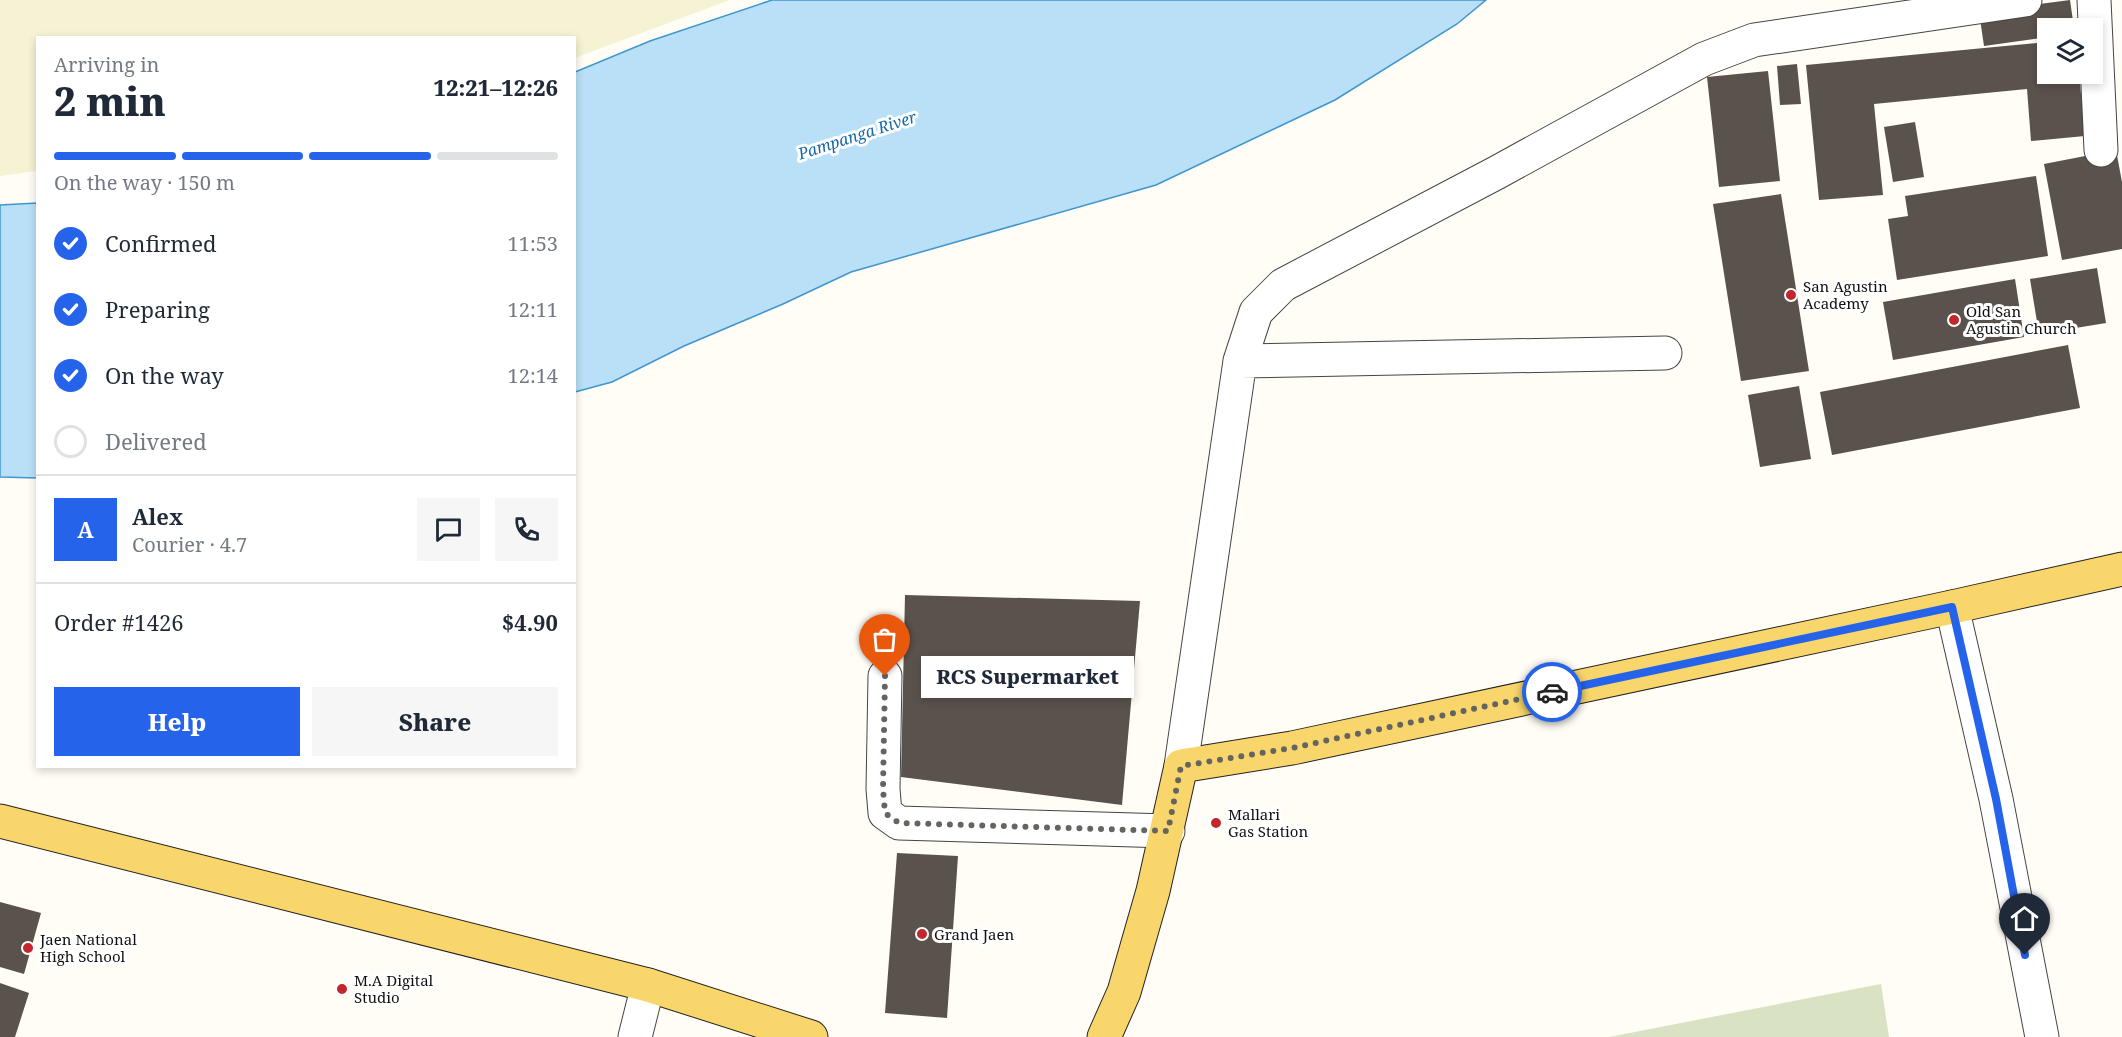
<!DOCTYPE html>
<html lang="en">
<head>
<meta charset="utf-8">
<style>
  body { margin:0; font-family:"Noto Serif",serif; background:#f6f6f7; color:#1f2937; height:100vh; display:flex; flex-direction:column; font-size:22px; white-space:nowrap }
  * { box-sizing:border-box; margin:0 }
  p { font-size:20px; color:#747a83 }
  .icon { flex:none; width:33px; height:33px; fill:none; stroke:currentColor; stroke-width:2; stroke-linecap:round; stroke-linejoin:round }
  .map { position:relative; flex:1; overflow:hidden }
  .sheet { position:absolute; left:36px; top:36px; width:540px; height:732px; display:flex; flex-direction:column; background:#fff; border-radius:0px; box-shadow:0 3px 9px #0003 }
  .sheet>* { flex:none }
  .fabs { position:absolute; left:2037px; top:18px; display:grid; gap:12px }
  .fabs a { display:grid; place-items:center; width:66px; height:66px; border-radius:0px; background:#fff; box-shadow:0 3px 9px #0003; font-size:30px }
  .pin { position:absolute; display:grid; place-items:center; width:51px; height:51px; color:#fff; margin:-62px -26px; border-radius:50% 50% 50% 0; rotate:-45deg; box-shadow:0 0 6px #0007 }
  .pin .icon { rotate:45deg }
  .courier { position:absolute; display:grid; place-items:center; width:60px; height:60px; margin:-30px; border:4px solid #2563eb; border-radius:50%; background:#fff; color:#222; box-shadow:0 2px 8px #0007 }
  .bubble { position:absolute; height:42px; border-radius:0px; background:#fff; box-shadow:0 3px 9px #0003; font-size:20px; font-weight:800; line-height:42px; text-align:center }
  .headline em { font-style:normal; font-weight:800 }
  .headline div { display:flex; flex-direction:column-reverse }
  .headline { display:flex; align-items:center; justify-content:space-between; height:102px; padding:0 18px }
  h1 { font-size:39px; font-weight:800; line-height:45px }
  .bar { display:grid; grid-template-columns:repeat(4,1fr); gap:9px 6px; align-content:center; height:72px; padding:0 18px }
  .bar i { height:8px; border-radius:4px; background:#e0e1e3 }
  .bar .current { background:#2563eb }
  .bar p { grid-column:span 4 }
  .line { display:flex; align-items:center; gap:15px; padding:0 18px; border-top:2px solid #e0e1e3 }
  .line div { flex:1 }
  .round { display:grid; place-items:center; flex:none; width:63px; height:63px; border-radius:0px; background:#f6f6f7 }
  ol { padding:0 18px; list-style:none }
  li { display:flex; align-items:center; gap:18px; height:66px }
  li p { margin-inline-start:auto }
  li .icon { padding:6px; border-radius:50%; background:#2563eb; color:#fff; stroke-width:4 }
  li:last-child { color:#747a83 }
  li i { width:33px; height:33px; border:3px solid #e0e1e3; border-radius:50% }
  .action { display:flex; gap:12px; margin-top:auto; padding:12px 18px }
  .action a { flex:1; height:69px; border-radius:0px; background:#2563eb; color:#fff; font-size:24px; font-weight:800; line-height:69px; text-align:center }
  .action a+a { background:#f6f6f7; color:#1f2937 }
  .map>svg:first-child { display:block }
  .farmland { fill:#f6f3d4 }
  .cemetery { fill:#d9e3c4 }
  .water { fill:#b9e0f7; stroke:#3f96cf; stroke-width:1.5 }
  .building { fill:#5a524d }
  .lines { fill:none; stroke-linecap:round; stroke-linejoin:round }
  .minor-casing { stroke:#444; stroke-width:35 }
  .major-casing { stroke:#222; stroke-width:35 }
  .minor { stroke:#fff; stroke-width:33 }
  .major { stroke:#f9d66b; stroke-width:33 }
  .done { stroke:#646461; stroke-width:6; stroke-dasharray:0 10.8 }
  .route { stroke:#2563eb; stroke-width:8 }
  .poi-dot { fill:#c4262e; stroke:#fff; stroke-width:2 }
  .labels { text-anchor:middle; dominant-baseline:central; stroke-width:6; stroke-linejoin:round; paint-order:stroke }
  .poi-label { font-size:15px; fill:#111; stroke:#fff; text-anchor:start }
  .water-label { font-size:16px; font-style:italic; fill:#1768a6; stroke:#fff }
</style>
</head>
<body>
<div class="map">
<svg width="2122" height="1037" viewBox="0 0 2122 1037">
  <rect width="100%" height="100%" fill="#fffdf5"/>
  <path class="farmland" d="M0 0H730L575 58 574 38H38L37 171 0 176Z"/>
  <path class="cemetery" d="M1881 984 1889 1037H1609Z"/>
  <path class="water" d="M772 0H1486L1457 24 1335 100 1156 185 851 272 783 304 684 346 612 382 575 392V72L650 41Z
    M37 203V478L0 477V205Z"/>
  <path class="building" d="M2070 0 2074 28H2048V37L1984 46 1979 12Z
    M2048 42V74H2079L2085 136 2031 141 2027 89 1874 104 1883 195 1819 200 1806 65Z
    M1797 64 1801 104 1780 105 1777 66Z
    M1768 71 1780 181 1719 187 1707 77Z
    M1915 122 1924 177 1893 182 1884 127Z
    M2116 150 2122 182V249L2062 260 2044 164Z
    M2036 176 2048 256 1897 280 1888 219 1908 216 1905 196Z
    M1781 194 1809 371 1741 381 1713 204Z
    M2097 268 2106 323 2039 334 2030 279Z
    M2015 279 2024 337 1893 360 1883 302Z
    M2068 345 2080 408 1832 455 1820 392Z
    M1799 386 1811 459 1760 467 1748 395Z
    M905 595 1140 601 1122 805 901 777Z
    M897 853 958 856 947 1018 885 1013Z
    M0 902 41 913 24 974 0 967Z
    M0 983 29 993 15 1037H0Z"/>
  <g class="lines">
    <g class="minor-casing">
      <path id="minor" d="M2094 0 2101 150
        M1240 361 1665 353
        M1952 607 1996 799 2042 1037
        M885 676 883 789 885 813 899 823 1168 831
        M1181 766 1240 361 1256 312 1283 285 1496 173 1704 59 1754 40 2025 0
        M635 1037 648 985"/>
    </g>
    <g class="major-casing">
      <path id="major" d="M0 821 648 985 811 1037
        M1104 1037 1124 992 1153 891 1181 766 1292 748 1952 607 2122 569"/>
    </g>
    <use href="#minor" class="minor"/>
    <use href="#major" class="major"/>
  </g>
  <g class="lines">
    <path class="done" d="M885 676 883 789 885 813 899 823 1168 831 1181 766 1292 748 1552 692"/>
    <path class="route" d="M1552 692 1952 607 1996 799 2025 955"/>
  </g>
  <g class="poi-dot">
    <circle cx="1791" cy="295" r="6"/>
    <circle cx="1954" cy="320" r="6"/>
    <circle cx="1216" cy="823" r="6"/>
    <circle cx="922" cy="934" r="6"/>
    <circle cx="28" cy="948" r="6"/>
    <circle cx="342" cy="989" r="6"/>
  </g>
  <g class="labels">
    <g class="poi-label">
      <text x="1803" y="286">San Agustin<tspan x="1803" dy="17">Academy</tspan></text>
      <text x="1966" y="311">Old San<tspan x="1966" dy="17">Agustin Church</tspan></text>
      <text x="1228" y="814">Mallari<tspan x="1228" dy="17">Gas Station</tspan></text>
      <text x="934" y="934">Grand Jaen</text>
      <text x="40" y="939">Jaen National<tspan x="40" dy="17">High School</tspan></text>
      <text x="354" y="980">M.A Digital<tspan x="354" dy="17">Studio</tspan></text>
    </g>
    <g class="water-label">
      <text transform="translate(857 135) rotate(-18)">Pampanga River</text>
    </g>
  </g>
</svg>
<div class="fabs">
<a><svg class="icon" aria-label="layers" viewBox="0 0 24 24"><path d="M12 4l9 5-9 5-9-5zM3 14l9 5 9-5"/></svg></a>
</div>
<div class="pin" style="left:885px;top:676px;background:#ea580c"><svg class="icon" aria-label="bag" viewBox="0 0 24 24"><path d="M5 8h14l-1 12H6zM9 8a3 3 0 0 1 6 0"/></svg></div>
<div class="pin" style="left:2025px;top:955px;background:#1f2937"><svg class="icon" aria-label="home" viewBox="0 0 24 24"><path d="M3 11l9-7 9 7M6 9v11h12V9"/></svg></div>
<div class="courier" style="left:1552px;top:692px"><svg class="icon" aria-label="car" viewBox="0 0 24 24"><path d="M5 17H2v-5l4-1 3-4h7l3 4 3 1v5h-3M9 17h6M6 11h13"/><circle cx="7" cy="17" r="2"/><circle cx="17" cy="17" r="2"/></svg></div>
<div class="bubble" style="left:921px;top:656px;width:213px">RCS Supermarket</div>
<section class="sheet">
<div class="headline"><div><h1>2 min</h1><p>Arriving in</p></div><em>12:21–12:26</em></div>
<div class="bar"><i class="current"></i><i class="current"></i><i class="current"></i><i></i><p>On the way · 150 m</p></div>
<ol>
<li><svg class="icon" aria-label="check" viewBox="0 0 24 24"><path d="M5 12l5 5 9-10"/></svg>Confirmed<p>11:53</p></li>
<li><svg class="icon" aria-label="check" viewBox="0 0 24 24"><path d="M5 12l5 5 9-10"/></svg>Preparing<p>12:11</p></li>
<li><svg class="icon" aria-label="check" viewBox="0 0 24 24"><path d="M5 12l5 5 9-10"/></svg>On the way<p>12:14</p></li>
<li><i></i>Delivered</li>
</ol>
<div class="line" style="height:108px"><b class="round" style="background:#2563eb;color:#fff">A</b><div><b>Alex</b><p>Courier · 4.7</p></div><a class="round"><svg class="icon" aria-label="chat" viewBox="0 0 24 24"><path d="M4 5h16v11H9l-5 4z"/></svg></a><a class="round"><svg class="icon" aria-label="phone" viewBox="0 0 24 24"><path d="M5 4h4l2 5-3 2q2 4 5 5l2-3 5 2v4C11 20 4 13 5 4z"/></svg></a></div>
<div class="line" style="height:78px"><div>Order #1426</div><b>$4.90</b></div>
<div class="action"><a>Help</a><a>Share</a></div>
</section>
</div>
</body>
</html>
